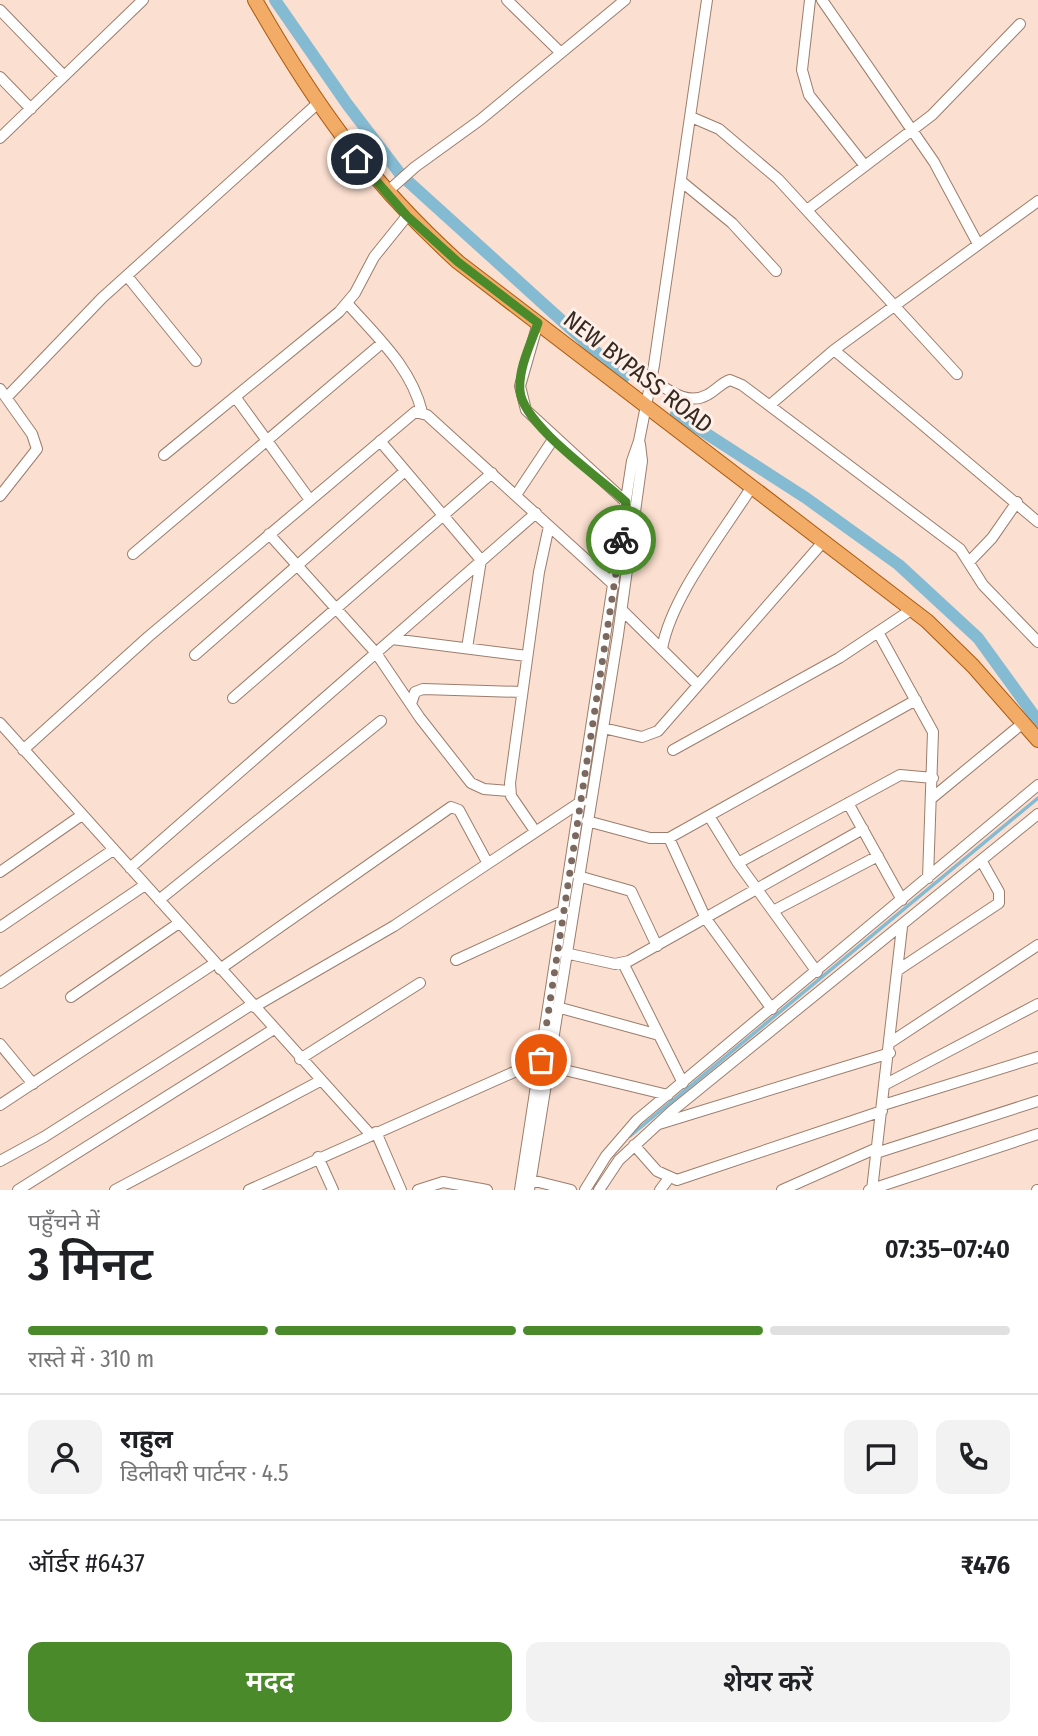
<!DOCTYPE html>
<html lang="hi">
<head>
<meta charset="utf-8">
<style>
  body { margin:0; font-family:"Fira Sans Condensed","Noto Sans Devanagari",sans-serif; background:#f2f2f2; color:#202124; height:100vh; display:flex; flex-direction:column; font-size:26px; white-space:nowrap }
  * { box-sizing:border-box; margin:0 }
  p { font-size:23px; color:#757577 }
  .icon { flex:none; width:38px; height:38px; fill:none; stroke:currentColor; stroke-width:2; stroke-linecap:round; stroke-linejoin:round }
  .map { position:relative; height:1190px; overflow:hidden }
  .details { display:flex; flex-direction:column; background:#fff; flex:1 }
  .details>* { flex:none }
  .pin { position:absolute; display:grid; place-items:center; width:60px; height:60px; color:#fff; margin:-30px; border:4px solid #fff; border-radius:50%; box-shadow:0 2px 7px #0007 }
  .courier { position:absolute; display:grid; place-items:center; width:70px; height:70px; margin:-35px; border:5px solid #4a8a2a; border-radius:50%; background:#fff; color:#222; box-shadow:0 2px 9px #0007 }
  .overview em { font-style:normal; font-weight:600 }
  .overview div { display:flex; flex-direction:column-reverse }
  .overview { display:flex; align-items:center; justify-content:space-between; height:119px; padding:0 28px }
  h1 { font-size:46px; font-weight:600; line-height:52px }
  .bar { display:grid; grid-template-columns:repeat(4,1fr); gap:10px 7px; align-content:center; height:84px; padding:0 28px }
  .bar i { height:9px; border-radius:5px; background:#e0e0e0 }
  .bar .active { background:#4a8a2a }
  .bar p { grid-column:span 4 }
  .line { display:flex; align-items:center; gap:18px; padding:0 28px; border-top:2px solid #e0e0e0 }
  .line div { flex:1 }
  .round { display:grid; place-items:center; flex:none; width:74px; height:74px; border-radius:14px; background:#f2f2f2 }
  .cta { display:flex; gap:14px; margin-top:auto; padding:14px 28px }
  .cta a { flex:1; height:80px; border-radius:14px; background:#4a8a2a; color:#fff; font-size:28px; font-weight:600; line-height:80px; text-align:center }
  .cta a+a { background:#f2f2f2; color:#202124 }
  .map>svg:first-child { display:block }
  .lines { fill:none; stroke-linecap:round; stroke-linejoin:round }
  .stream { stroke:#85bbd2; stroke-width:3.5 }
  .canal { stroke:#85bbd2; stroke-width:12 }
  .minor-casing { stroke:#9c7d6c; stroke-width:12 }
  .major-casing { stroke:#ab5a0d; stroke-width:16 }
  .minor { stroke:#fff; stroke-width:10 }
  .major { stroke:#f2ac67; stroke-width:14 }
  .done { stroke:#7b695f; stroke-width:7; stroke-dasharray:0 12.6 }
  .route { stroke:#4a8a2a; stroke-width:9 }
  .labels { text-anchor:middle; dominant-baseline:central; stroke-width:6; stroke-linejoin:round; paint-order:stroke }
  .street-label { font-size:24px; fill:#362922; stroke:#feefe8 }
</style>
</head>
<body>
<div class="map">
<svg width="1038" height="1190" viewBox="0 0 1038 1190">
  <rect width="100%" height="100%" fill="#fbdfd0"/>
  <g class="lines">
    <path class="stream" d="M630 1136 1038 798"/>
    <path class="canal" d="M275 0 347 104 401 175 624 377
      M676 414 806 498 899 565 978 638 1038 721"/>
    <g class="minor-casing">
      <path id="minor" d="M507 0 560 52
        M810 0 802 70 809 95 865 166
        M822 0 934 162 978 244
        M0 10 64 76
        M0 77 31 109
        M691 117 719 129 778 179 957 374
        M0 138 143 0
        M682 182 732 223 776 271
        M387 192 415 167 480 120 625 0
        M807 210 932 115 1020 24
        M127 276 196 361
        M347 303C377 337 411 367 422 412
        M538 323 520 386 526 410 626 502
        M834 350 1038 522
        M651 379C667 389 687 406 707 395 715 391 721 383 730 380L742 385 960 549 983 585 1038 642
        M0 389 32 434 37 449 0 496
        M7 397 102 298 317 104
        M236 398 310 500
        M770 405 834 350 1038 201
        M380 441 481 560 467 648
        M164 455 339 312 355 293 374 257 407 216
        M516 495 554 438
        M269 534 376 653 420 718 471 783 484 789 509 791
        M133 554 382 343
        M970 561 992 538 1017 502
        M622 610 698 685
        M879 634 933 732 928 878
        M392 639 527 656
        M662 649C671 597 722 534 751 488
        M195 655 405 471
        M233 698 492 473
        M411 704 415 692 423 689 522 692
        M0 723 370 1134
        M603 728 642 737 658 731 823 542
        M23 750 148 637 415 412 427 415 614 585
        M673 750 839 658 911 610
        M932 798 1023 723
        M848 803 902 900
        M709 816 738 863 817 972
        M587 821 650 838H669L916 700
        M535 831 511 796 510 783 539 572 549 526
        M669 838 706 919 772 1009
        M738 863 900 775 933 778
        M130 868 536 513
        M0 872 82 815
        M578 876 631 891 657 946
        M159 900 381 721
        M773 911 878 856
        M0 927 113 850
        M565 953 615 964 629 961 863 829
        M456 960 565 910
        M623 963 683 1083
        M220 969 451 807 459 810 487 862
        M898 970 999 903V892L981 860
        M0 983 145 885
        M71 997 179 923
        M254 1007 394 926 582 801
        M557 1007 659 1035
        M891 1042 1038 945
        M0 1044 33 1084
        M300 1059 420 983
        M548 1066 668 1095
        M886 1084 1038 1004
        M0 1105 215 963
        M883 1105 1038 1057
        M659 1124 890 1053
        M376 1132 401 1190
        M634 1145 657 1171 677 1180 882 1111
        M876 1153 1038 1101
        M318 1157 333 1190
        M0 1161 44 1137 251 1005
        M531 1180 571 1190
        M18 1190 274 1029
        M115 1190 320 1081
        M249 1190 541 1060
        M418 1190 443 1182 487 1190
        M520 1190 632 461 639 441 654 365 707 0
        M529 1190 618 635 642 461 640 444
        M585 1190 606 1156 637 1120 1038 785
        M599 1190 619 1160 672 1111 1038 814
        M660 1190 669 1178
        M782 1190 877 1148
        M869 1190 1038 1134
        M872 1190 902 927
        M1037 1190H1038"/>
    </g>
    <g class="major-casing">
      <path id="major" d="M255 0C315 105 368 180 458 262L927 621 973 666 1038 740"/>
    </g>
    <use href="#minor" class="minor"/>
    <use href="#major" class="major"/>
  </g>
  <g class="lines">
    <path class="done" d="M541 1060 621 540"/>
    <path class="route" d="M357 159 407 216 458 262 538 323C531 343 518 369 520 391 523 425 600 478 626 502L621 540"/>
  </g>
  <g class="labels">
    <g class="street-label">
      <text transform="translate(638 372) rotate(38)">NEW BYPASS ROAD</text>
    </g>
  </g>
</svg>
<div class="pin" style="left:541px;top:1060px;background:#ea580c"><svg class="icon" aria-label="bag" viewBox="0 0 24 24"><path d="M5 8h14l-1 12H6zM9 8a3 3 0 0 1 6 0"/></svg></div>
<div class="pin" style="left:357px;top:159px;background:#1f2937"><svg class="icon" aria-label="home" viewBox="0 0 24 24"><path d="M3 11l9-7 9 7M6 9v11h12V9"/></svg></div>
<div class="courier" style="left:621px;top:540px"><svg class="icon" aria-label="bike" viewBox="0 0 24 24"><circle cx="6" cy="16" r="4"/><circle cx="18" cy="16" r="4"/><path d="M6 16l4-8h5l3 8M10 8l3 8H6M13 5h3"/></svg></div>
</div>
<section class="details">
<div class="overview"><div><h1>3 मिनट</h1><p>पहुँचने में</p></div><em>07:35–07:40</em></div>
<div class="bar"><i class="active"></i><i class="active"></i><i class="active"></i><i></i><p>रास्ते में · 310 m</p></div>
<div class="line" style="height:126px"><a class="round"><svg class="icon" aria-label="person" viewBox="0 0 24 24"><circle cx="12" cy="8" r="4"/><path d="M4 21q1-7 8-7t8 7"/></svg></a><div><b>राहुल</b><p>डिलीवरी पार्टनर · 4.5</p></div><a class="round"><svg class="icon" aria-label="chat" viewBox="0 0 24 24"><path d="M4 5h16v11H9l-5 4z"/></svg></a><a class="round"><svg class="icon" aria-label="phone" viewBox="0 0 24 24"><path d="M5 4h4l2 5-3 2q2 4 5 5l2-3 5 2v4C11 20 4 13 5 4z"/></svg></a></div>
<div class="line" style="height:91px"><div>ऑर्डर #6437</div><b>₹476</b></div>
<div class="cta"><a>मदद</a><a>शेयर करें</a></div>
</section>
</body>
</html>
